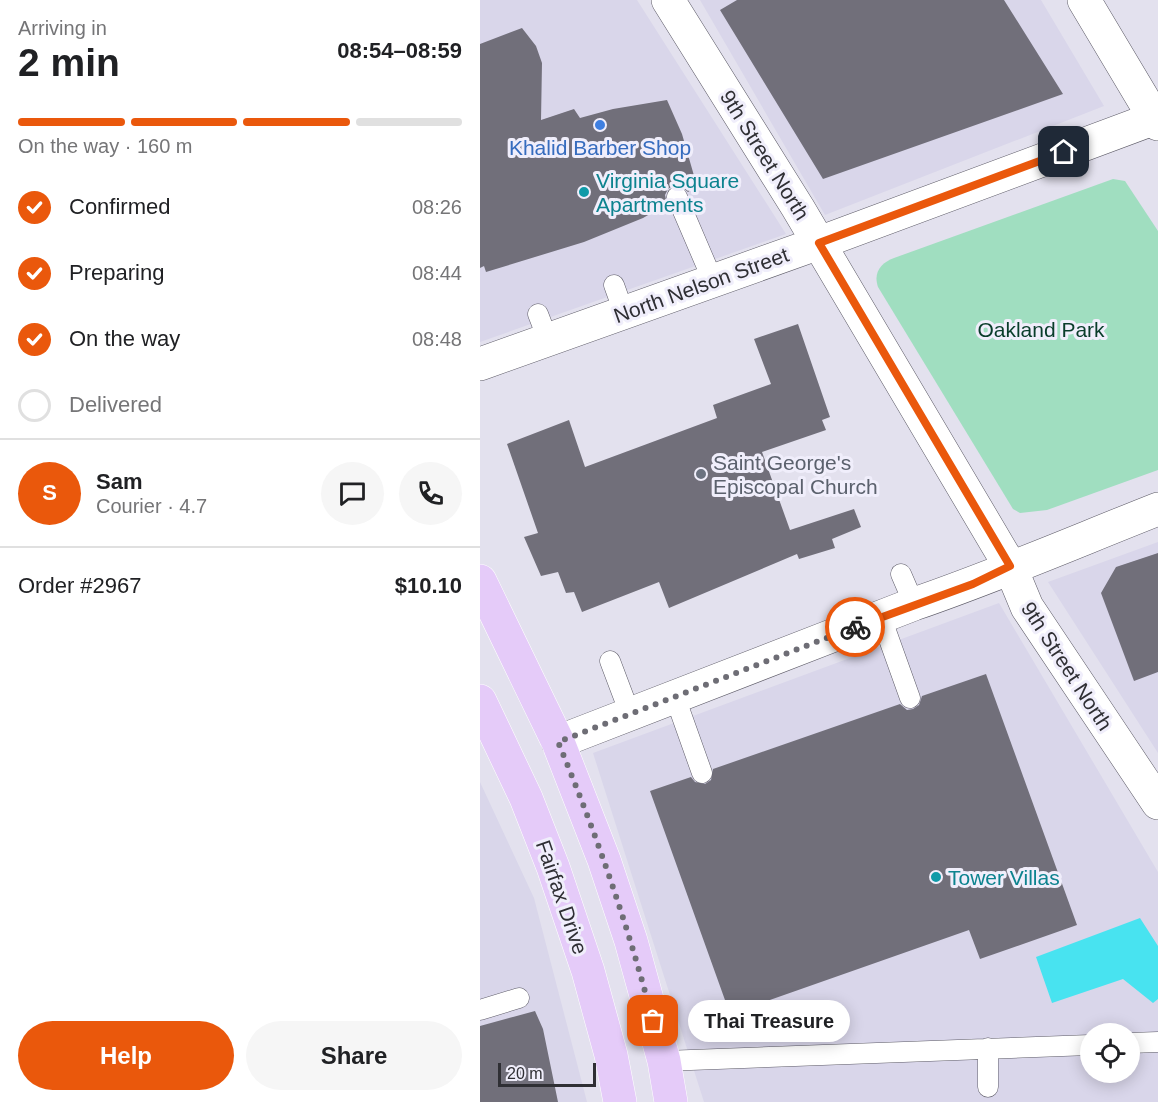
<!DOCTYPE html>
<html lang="en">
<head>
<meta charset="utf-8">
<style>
  body { margin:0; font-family:Helvetica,sans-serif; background:#f6f6f6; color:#202124; height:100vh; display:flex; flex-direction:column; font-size:22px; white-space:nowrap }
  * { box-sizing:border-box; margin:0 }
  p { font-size:20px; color:#757577 }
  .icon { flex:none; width:33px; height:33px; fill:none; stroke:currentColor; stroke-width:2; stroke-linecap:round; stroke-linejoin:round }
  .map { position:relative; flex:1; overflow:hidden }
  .drawer { display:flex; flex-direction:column; background:#fff; width:480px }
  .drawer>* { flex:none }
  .fabs { position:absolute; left:600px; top:1023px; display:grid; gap:12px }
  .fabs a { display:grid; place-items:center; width:60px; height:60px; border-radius:50%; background:#fff; box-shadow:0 3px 15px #0003; font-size:30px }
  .scale { position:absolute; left:18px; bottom:15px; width:98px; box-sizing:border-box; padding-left:6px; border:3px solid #2f2f34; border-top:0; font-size:16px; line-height:21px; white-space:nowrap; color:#2f2f34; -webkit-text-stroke:4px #f0eefb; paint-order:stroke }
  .pin { position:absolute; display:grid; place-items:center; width:51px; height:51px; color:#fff; margin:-26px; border-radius:12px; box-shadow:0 3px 9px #0006 }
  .courier { position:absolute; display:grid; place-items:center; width:60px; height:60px; margin:-30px; border:4px solid #ea580c; border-radius:50%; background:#fff; color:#222; box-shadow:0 2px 8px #0007 }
  .bubble { position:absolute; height:42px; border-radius:21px; background:#fff; box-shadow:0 3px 15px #0003; font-size:20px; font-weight:700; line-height:42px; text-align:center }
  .overview em { font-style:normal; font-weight:700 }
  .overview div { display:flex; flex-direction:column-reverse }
  .overview { display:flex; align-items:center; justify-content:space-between; height:102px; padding:0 18px }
  h1 { font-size:39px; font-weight:700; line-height:45px }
  .bar { display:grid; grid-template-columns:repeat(4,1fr); gap:9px 6px; align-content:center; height:72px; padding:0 18px }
  .bar i { height:8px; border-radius:4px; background:#e0e0e0 }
  .bar .active { background:#ea580c }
  .bar p { grid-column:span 4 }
  .line { display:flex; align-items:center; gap:15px; padding:0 18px; border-top:2px solid #e0e0e0 }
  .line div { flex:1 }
  .round { display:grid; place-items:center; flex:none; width:63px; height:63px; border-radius:32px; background:#f6f6f6 }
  ol { padding:0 18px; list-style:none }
  li { display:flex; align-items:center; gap:18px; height:66px }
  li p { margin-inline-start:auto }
  li .icon { padding:6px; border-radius:50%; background:#ea580c; color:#fff; stroke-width:4 }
  li:last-child { color:#757577 }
  li i { width:33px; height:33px; border:3px solid #e0e0e0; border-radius:50% }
  .primary-button { display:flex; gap:12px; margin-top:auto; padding:12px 18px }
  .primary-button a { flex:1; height:69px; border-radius:36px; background:#ea580c; color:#fff; font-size:24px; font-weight:700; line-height:69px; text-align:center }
  .primary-button a+a { background:#f6f6f6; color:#202124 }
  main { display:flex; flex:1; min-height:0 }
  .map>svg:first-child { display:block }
  .built { fill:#d9d6ea; fill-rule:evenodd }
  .green { fill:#a0dec0 }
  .water { fill:#48e3f0 }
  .building { fill:#716f7a }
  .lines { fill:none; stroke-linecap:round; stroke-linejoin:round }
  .service-casing { stroke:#5d5b67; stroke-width:21 }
  .minor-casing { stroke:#5d5b67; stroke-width:34 }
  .secondary-casing { stroke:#5d5b67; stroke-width:34 }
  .primary-casing { stroke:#fff; stroke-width:34 }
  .service { stroke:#fff; stroke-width:20 }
  .minor { stroke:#fff; stroke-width:33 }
  .secondary { stroke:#fff; stroke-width:33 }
  .primary { stroke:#e5cbf9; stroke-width:33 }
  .done { stroke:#6e6d75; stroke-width:6; stroke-dasharray:0 10.8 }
  .route { stroke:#ea580c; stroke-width:8 }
  .shop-dot { fill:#3f7fe0; stroke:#f0eefb; stroke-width:2 }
  .culture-dot { fill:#0f9aa8; stroke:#f0eefb; stroke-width:2 }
  .worship-dot { fill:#6b7280; stroke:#f0eefb; stroke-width:2 }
  .labels { text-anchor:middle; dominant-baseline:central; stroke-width:6; stroke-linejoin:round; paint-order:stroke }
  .shop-label { font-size:21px; fill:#366cbe; stroke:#f0eefb }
  .street-label { font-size:21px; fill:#2f2f34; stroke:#f0eefb }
  .culture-label { font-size:21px; fill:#0d838f; stroke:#f0eefb; text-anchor:start }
  .park-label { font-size:21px; fill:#093d2a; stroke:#f0eefb }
  .worship-label { font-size:21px; fill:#5b616d; stroke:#f0eefb; text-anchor:start }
</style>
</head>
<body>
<main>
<section class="drawer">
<div class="overview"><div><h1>2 min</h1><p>Arriving in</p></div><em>08:54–08:59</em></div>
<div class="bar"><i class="active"></i><i class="active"></i><i class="active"></i><i></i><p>On the way · 160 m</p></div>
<ol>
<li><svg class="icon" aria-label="check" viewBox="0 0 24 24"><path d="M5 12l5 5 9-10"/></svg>Confirmed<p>08:26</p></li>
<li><svg class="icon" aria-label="check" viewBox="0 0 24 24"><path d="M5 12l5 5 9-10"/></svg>Preparing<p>08:44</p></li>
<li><svg class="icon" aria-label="check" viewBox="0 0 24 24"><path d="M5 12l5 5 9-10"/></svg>On the way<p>08:48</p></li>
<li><i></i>Delivered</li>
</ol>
<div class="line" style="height:108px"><b class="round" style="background:#ea580c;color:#fff">S</b><div><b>Sam</b><p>Courier · 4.7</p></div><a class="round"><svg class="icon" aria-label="chat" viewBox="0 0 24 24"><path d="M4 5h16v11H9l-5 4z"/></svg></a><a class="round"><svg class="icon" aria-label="phone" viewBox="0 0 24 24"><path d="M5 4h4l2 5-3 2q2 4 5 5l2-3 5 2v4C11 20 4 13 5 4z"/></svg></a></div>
<div class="line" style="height:78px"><div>Order #2967</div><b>$10.10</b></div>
<div class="primary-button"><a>Help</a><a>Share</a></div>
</section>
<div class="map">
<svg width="678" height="1102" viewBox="0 0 678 1102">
  <rect width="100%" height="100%" fill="#e3e1ee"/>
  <path class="built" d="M0 0H157L306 234 0 342Z
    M220 0H561L624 106 345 215Z
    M678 542V753L568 582Z
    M519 603 678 872V1102H224L113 753ZM610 1034H650V1072H610Z
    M0 782 54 898 107 1102H0Z"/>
  <path class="green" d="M633 179 645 181 678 231V470L567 510 540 513 533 509 398 287C393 272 401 263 414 258Z"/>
  <path class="water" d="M660 918 678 946V999L673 1003 643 979 572 1003 556 957Z"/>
  <path class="building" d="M257 0H524L583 94 343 179 240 10Z
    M42 28 56 46 62 63 61 120 94 109 100 118 133 109 187 100 202 134 217 186 208 192 199 185 193 186 188 189 185 195 187 204 163 218 104 242 6 272 4 266 0 268V44Z
    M318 324 350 417 342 420 346 430 282 452 310 530 374 509 381 527 352 539 355 548 319 559 317 554 189 608 179 582 102 612 94 592 86 593 78 572 61 576 44 537 58 533 27 444 89 420 105 467 237 418 233 405 291 384 274 339Z
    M678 553V672L654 681 621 593 636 567Z
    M506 674 597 925 500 959 489 930 250 1014 170 791 211 777 215 782 225 784 231 780 233 769 420 704 427 710 433 709 439 705 442 696Z
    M55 1011 63 1029 78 1102H0V1026Z"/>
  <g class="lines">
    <g class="service-casing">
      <path id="service" d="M197 197 233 281
        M134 285 144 313
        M58 314 68 340
        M421 574 434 604
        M401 617 430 698
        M130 661 150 714
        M195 697 222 773
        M0 1010 39 998
        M650 1043 678 1042
        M184 1061 610 1045
        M508 1087V1048"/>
    </g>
    <g class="minor-casing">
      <path id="minor" d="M188 0 318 208 530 566 547 607 678 803
        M0 364 339 243 678 117
        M78 742 434 604C516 576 597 541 678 509"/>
    </g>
    <g class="secondary-casing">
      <path id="secondary" d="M604 0 678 124"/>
    </g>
    <g class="primary-casing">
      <path id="primary" d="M0 581 78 742 124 860 151 941 184 1061 191 1102
        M0 701 46 798 73 867 108 971 131 1055 140 1102"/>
    </g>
    <use href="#service" class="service"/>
    <use href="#minor" class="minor"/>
    <use href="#secondary" class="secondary"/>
    <use href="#primary" class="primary"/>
  </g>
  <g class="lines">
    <path class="done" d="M173 1021C148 925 116 833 78 742L375 627"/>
    <path class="route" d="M375 627 493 584 530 566 339 243 584 152"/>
  </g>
  <circle class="shop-dot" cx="120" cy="125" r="6"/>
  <g class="culture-dot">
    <circle cx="104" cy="192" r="6"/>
    <circle cx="456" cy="877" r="6"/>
  </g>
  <circle class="worship-dot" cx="221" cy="474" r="6"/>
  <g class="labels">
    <g class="shop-label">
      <text x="120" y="147">Khalid Barber Shop</text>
    </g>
    <g class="street-label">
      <text transform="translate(285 155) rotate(58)">9th Street North</text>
      <text transform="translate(221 285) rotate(-20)">North Nelson Street</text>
      <text transform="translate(587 666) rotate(57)">9th Street North</text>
      <text transform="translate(82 897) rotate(71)">Fairfax Drive</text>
    </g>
    <g class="culture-label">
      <text x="116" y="180">Virginia Square<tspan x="116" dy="24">Apartments</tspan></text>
      <text x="468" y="877">Tower Villas</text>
    </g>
    <g class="park-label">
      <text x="561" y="329">Oakland Park</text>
    </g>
    <g class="worship-label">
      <text x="233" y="462">Saint George's<tspan x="233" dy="24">Episcopal Church</tspan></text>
    </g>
  </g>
</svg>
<div class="fabs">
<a><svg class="icon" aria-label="locate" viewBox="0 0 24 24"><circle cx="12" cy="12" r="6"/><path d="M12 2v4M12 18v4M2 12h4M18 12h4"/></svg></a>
</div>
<div class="scale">20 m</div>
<div class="pin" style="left:173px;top:1021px;background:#ea580c"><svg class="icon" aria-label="bag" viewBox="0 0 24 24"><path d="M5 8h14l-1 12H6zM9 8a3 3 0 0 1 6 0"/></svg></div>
<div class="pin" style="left:584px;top:152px;background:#1f2937"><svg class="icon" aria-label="home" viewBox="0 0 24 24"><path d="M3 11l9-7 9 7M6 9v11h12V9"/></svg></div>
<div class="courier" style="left:375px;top:627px"><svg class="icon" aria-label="bike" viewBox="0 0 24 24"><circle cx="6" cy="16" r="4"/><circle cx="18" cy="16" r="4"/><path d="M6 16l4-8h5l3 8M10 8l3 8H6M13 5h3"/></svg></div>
<div class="bubble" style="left:208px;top:1000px;width:162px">Thai Treasure</div>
</div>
</main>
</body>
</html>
